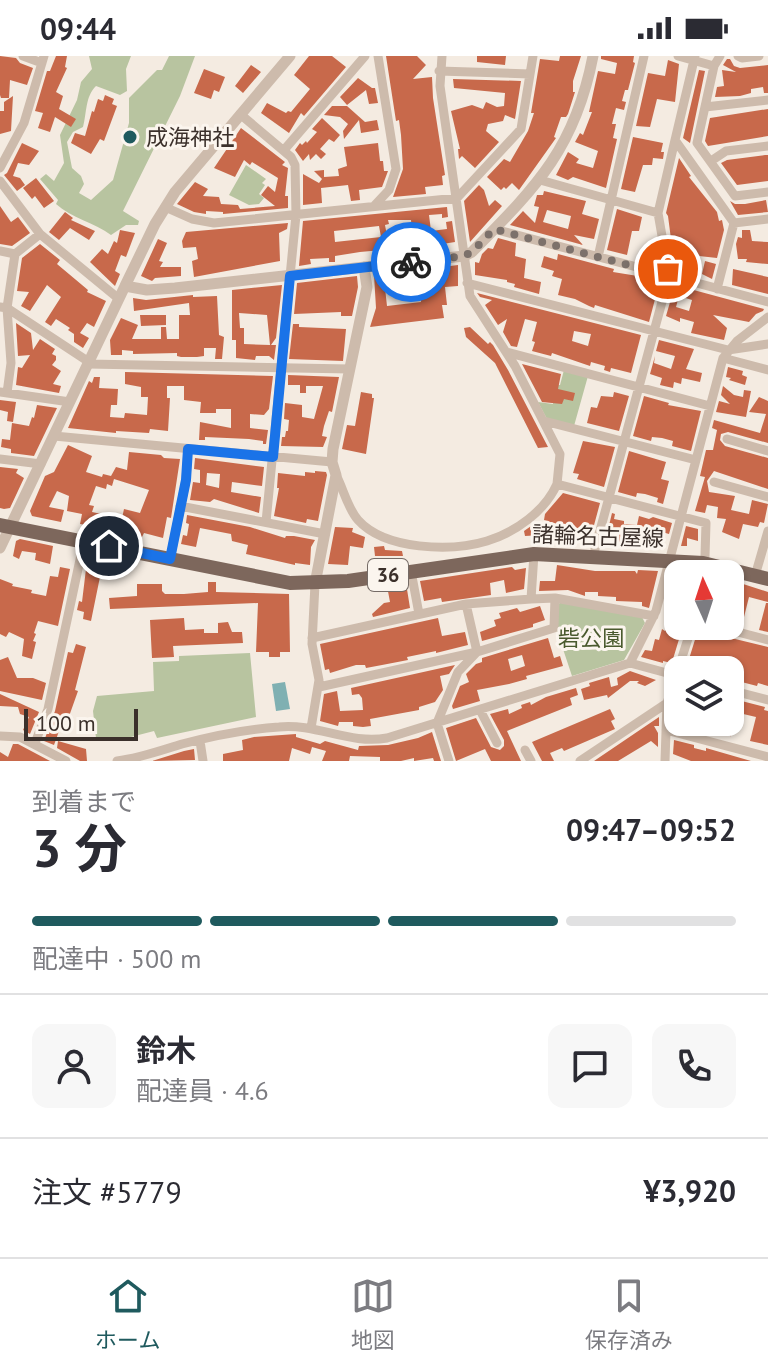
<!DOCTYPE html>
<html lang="ja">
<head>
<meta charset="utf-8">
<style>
  body { margin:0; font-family:"PT Sans","Noto Sans JP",sans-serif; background:#f7f7f7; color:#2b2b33; height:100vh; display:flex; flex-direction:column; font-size:30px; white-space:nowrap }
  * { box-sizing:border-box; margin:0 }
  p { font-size:26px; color:#7c7c81 }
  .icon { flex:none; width:44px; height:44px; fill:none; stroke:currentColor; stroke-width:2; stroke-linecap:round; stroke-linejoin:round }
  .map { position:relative; height:705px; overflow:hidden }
  .side { display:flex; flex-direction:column; background:#fff; flex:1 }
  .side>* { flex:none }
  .needle { width:52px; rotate:357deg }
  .tools { position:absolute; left:664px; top:504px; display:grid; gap:16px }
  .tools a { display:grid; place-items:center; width:80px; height:80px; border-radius:16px; background:#fff; box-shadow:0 2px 6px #0004; font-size:40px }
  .scale { position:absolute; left:24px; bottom:20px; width:114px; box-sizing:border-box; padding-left:8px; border:4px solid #3b302b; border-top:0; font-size:22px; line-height:28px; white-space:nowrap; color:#3b302b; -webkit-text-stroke:6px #fbf5ee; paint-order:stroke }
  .pin { position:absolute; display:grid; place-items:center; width:68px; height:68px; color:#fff; margin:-34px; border:4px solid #fff; border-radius:50%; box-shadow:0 2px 8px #0007 }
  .courier { position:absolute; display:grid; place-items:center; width:80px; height:80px; margin:-40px; border:6px solid #1a73e8; border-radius:50%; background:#fff; color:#222; box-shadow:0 2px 10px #0007 }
  .summary em { font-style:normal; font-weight:700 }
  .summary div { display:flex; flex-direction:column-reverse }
  .summary { display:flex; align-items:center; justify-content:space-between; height:136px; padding:0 32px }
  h1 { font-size:52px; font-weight:700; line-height:60px }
  .bar { display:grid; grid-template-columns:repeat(4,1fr); gap:12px 8px; align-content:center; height:96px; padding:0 32px }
  .bar i { height:10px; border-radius:6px; background:#e1e1e2 }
  .bar .selected { background:#1f5a5e }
  .bar p { grid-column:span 4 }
  .line { display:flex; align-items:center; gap:20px; padding:0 32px; border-top:2px solid #e1e1e2 }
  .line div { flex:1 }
  .round { display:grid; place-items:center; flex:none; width:84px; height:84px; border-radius:16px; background:#f7f7f7 }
  .status { display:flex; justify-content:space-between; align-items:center; height:56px; padding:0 40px; background:#fff; direction:ltr }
  .status svg { height:22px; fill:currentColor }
  .tab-bar { display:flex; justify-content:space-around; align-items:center; height:112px; border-top:2px solid #e1e1e2; background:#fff; font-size:22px; color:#7c7c81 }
  .tab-bar a { display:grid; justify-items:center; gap:4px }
  .tab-bar .selected { color:#1f5a5e }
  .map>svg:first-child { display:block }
  .green { fill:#b8c4a0 }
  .water { fill:#7fb0b2 }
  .building { fill:#c8694b; fill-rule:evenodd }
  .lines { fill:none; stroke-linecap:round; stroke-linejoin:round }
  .minor { stroke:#cdbbac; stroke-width:9 }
  .tertiary { stroke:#cdbbac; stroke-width:11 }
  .primary { stroke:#7d675c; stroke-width:14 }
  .done { stroke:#7c716b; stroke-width:8; stroke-dasharray:0 14.4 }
  .route { stroke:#1a73e8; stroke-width:10 }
  .poi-dot { fill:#1f5a5e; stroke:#fbf5ee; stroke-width:3 }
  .labels { text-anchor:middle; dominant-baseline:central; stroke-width:6; stroke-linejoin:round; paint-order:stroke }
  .shield { fill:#fbf5ee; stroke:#756b66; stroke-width:2 }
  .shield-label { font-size:20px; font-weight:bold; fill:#3b302b }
  .poi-label { font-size:22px; fill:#3b302b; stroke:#fbf5ee; text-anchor:start }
  .street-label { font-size:22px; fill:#3b302b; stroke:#fbf5ee }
  .park-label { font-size:22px; fill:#4a5a2e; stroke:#fbf5ee }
</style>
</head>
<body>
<div class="status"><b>09:44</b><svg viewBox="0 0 49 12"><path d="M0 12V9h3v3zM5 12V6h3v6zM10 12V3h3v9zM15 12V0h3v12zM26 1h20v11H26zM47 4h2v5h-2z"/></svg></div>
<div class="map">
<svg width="768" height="705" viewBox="0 0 768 705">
  <rect width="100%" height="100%" fill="#f4ebe1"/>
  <path class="green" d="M89 0H131L126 13 127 35 120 39 96 30C85 41 87 56 83 71L73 76 67 86 72 112 81 120 84 128 79 137 91 144 113 124 129 67V42L157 14H162L169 0H195L180 40 123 155 139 165 138 169H126L111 179C95 167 71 162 56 148L58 144 40 123 46 118 54 125 64 107 60 79 77 44 81 26 92 13Z
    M246 109 266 123 262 127 265 129 259 138 264 142 259 148 249 149 229 139Z
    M564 314 588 320 574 370 547 363 538 346 553 348 554 329H560Z
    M562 546 642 561 645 567 624 604 572 620 557 575 558 548Z
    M250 597 256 661 157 682 154 675 127 682H96L93 655 97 640 154 635 153 606 179 605V600Z"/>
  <path class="water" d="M285 626 290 653 276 655 272 628Z"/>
  <path class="building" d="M0 0 16 2 20 7 33 12 27 29 10 24 9 42H1L0 39Z
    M56 0H67L65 11 67 12 56 36 63 40 59 53 76 63 71 71 55 61 50 76 38 72 43 57 35 55 47 15H50Z
    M309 0H332L346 11 304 60 301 57 289 77 261 57 267 47 286 57 288 55 291 56 310 33 294 19Z
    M386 0H417L426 9 413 23 432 21 433 42 445 119 442 120 443 129 425 131 426 138 393 141 403 113 401 79 399 64 396 65Z
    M477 0H506L505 9 477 6Z
    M560 0H581L573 25V36H575L568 58 566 61H561L554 81 556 82 519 134 512 127 506 133 504 131 501 134 487 121 504 103 510 106 528 75 534 57H531L540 3 559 5Z
    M601 0H634L633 6 635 7 628 34H625L622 45 626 46 624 54 616 52 612 68H616L613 82 617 83 606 132 573 121 568 124 556 119 568 96 579 103 576 107 593 112 598 95 575 86 580 77 583 79 592 56H589L598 15 615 18 617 7 601 3Z
    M727 3H730L734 10 740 12 768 9V37H764L763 31 751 33V37L740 40 715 41 717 31 724 30 722 14 736 16 723 9Z
    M668 4 679 8 675 46 657 43 650 71 636 70 648 17 665 20Z
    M251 9 261 16 243 37 235 30Z
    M204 13 225 21 219 36 214 34 211 43 194 37Z
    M699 14 705 15 690 87 683 82Z
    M358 22 372 32H375L378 47 369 48 366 34 347 49 340 41Z
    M453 23 521 25 515 63 505 59 503 65 488 68 486 75 499 86 475 112 462 100 459 103 458 93H460L451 55 472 49 483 53 486 46 497 51 504 50 505 37 454 32Z
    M105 39 114 43 112 48 117 50 104 85 100 83 91 98 71 87 75 77 85 80 92 55 94 56 98 43 103 45Z
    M13 40 11 75 0 78V55H4V46Z
    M332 50H347L365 66 377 64 379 74 361 77 359 64 344 83 343 75 348 68 340 61 324 59Z
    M768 53V80L708 90 705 85 710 62Z
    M322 62 340 79 334 86 329 83 320 93 326 98 321 103 316 98 310 104 309 98 303 105 295 94 300 87 302 89 306 85 307 87 317 76 312 73Z
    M241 72 285 106 282 109 288 112 285 140H288V152L223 158V156L206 155V158L194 156 177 148 195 126 208 133 203 140 219 141 221 148 238 149 240 153 275 150 261 139 268 130 275 136 278 122 252 106 250 109 244 104 235 121 214 112Z
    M633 81 663 87 661 96H664L663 103 653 102 652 109H643L635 136 621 133Z
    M22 87 39 95 29 109 18 107 13 120 20 122 25 129 17 135 4 119 7 117Z
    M378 87 380 105H383L384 115H388L382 131 359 134 360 144 351 145 348 129 321 132 322 147 303 149V118L319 127 322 123 314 115 324 114V121L339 120 338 113 347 110 344 91Z
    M765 99H768V125L737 129 721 107 727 104Z
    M679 102 691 120 689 121 717 156 719 165 722 164 724 174 717 202 699 200 698 207 678 210 677 206H674L668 160 666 157Z
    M36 122 54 145 44 152 35 140 32 143 23 132Z
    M479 129 484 134 489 150 495 144 502 150 470 186 464 145Z
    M544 135 586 145 582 158 599 163 594 183 574 179 583 189 510 169 523 155 535 167 539 151 534 150 537 139H543ZM547 154 571 160 568 173 543 166Z
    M766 144 768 156 738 159 730 145 735 148H745Z
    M0 150 11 166 18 161 30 177 12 190 0 188Z
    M447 151 448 161 442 162V158L429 159 431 175 447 173 446 166 452 165 455 186 436 189V185L413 189 411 164H388L389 168 385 169 387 180H391V186L406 185 407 196 403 198 393 199V193L360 196 335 200V206H329V202L310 203 311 208 299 210 303 165ZM379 170 381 181 335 186 334 175Z
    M617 153 642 161 639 175H632L627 199 607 194Z
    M65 156 73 162 71 164 95 175 89 184 70 172 59 184 49 176Z
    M288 167 287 173 279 177 280 205 194 221 192 205 198 203 196 191 183 192 182 185 186 176Z
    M120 174 135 177 126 201 121 199 115 215 120 218 115 230 90 206 102 193 108 198 114 185 117 187Z
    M742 174H750L752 185 768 186V208L746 206 747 203H738L736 188 738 181 742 182Z
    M498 182 516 187 515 200 526 203 524 222 541 226 539 238 514 231 515 228 507 226V224L475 219V206L479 207 482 198 488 192 493 193Z
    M158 183 167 187 159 205 163 206 160 211H181V220L155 222 152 225 141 220Z
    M40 188 60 204 57 208 88 234 87 236 106 245 94 271 87 267 80 277 89 282 83 292 74 286V278L68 274 70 272 56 263 51 270 45 266 61 241 47 229 30 255 21 250 29 236 17 235 22 202Z
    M558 198 614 213 613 216 650 222V225L659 228 649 266 595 249 594 252 589 250 575 243 558 239 562 223 552 220 554 215 541 211 544 200 557 204Z
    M705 205 716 208 712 223 702 218Z
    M458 209V230L445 231 447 249H442L444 262 370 271 376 252 374 219 397 216V231L385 232 387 250 421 246 420 233 412 234 411 218H420L419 214Z
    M733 213 768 221V238L732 229Z
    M357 220 358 231 352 260H341V256L294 258 297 227Z
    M282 229 276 282 271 289H276L274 304 269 300H256L255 304 236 302V284H232V234ZM239 257 267 259 270 289 244 288V272H240Z
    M675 229 764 253 763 255 756 258 749 266 713 259 727 272 724 284 691 277 694 266 680 262V266L666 260ZM679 240 692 244 689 255 676 251Z
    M477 237 641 279 631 317 611 312 610 316 604 314 605 310 591 306 590 310 552 297 551 300 532 295 535 286 532 285 537 266 525 263 517 291 511 290 503 276 507 263 498 269 485 249 492 244 480 241ZM574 275 591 278 588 290 572 285Z
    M193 239V241L217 240 219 279 224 281 222 303H215L216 292H204V300L197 301H181L177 300V297L133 298V295L122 294V299H111L110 284 121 262 138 269 132 283H161V271H166L167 283H179V259H190L189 247 134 255 133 242 146 244Z
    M140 259H166V269L141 270Z
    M16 267 31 277 33 294 40 283 55 293 52 298 56 300V304L52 309 61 315 53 328 61 330 59 337 16 329 18 311 22 312 30 299 18 300Z
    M293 268H299V271L346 273 343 305 289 303Z
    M470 271 488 288 490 286 493 289 508 314 548 391 538 392 495 307 466 281 464 272Z
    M659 284 694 293 686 313 702 317 700 326 682 322 681 328 674 326 673 332 660 329 662 322 650 318 655 300 654 307 671 313 675 300 656 295Z
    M522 308 561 318 558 333 575 337 573 345 564 343 562 348 542 346Z
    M728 311 743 315 742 319 747 321 745 329 729 324 731 322 726 321Z
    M125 316 273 320 269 353 264 359 250 358V372L268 374 266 388H263V385L249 383 205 381V384H199L200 366 231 372V353H216V357H200L201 346 184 344V330H167V342H170L168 375 150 373 149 377 116 375V377L68 372 89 325 92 327 94 321H100L99 332 118 333 117 349H111L110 361 124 362 125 357 147 359 148 341H141V331L125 328Z
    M288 319 339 321 332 356 329 355 324 370 322 380 327 381 323 391 281 390 282 381H285L286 375H288L289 364 284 363 285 347 302 349V361L314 363 323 330H306V337H300V329H288Z
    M723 330 734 339 743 341 744 334 751 335 746 361 716 356 719 345 730 348 721 339Z
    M361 336 372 338V342H374L366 398 342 393 347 369 355 370Z
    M614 336 629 340 619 375 587 367 591 351 597 352 601 340 613 341Z
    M644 340 669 347 668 349 701 355 691 395 672 390 673 385 662 382 652 381 651 385 633 380Z
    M759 341 768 345V387L728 376 721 378 720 384 725 390 768 402V433L714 415 707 425 709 436 735 440 731 454 749 458 752 444 768 448 764 467 760 466 758 471 743 468 739 483 722 476 726 463 717 462 718 451 707 449 705 457 695 455 705 421 700 420 706 394H713L717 374 712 372 714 364 760 377 766 358 749 356Z
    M0 344 16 346 13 366 7 365 8 356 0 354Z
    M37 349 57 352 34 400 11 397V393L1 391 2 383 10 384 12 367 29 370 32 361 34 362Z
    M583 385 615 391 604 431 577 423 579 418 573 417Z
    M68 389 92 400 86 416 102 421 103 418 111 420 116 411 127 414 129 396 161 399 164 402 180 403 171 462 167 461 163 482 144 477 142 481 134 477 132 479 119 476 124 453 140 457 149 434 114 423 112 430 107 428 106 433 96 430 89 449 94 450 92 456 106 459 104 472 97 471 98 467 86 465V469L80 468 82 458 67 455 69 440 57 435 49 451 64 454 61 466 32 460 30 455 45 420 54 416Z
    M629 395 666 406 661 423 669 425 663 448 657 446 658 442 645 438 637 437 636 441 618 436Z
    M195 402 264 411 262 430 232 426 231 436 261 441 259 457 214 443 210 446 190 444 193 426 200 427V414L194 413ZM207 417 220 418 219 432 206 429Z
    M0 411 18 413 16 417 24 422 10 452 4 453 0 452Z
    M315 415 326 416 327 419 318 465 307 463 306 467 274 460 279 432H277L278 417 305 420V416L315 417Z
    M563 437 600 447 590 484H573L574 474 544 464 545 458Z
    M612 457 615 458 614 463 624 465V468L637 469 636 487 605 486Z
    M187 459 250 471 285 482 286 480H294L315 484 311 491 310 509 295 507V509L246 498 248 489 232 485 231 478 200 472 196 491 181 488 183 479 187 480 189 468 186 467Z
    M639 460 649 463 653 461 672 467 669 478 637 469Z
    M534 468 544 471 542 479 525 480 524 475Z
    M686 470 698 473V485L687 482V490H681Z
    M335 471 353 472 352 476 365 481 363 492 350 490 348 509 328 508Z
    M20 483 53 490 50 508 35 504 36 497 22 495 19 503 13 500 16 485Z
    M384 490 385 494 402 495 403 500H375L374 491Z
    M90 508 102 511 91 565 83 563 84 556 77 554 79 545 82 546 86 513 89 514Z
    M557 509 595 515H635L637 518 638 514 658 515 649 552 642 550V546L616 545V541L598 540V536H585V540L568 534 539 535 540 525H555Z
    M60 511 70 513 58 570 38 565 34 577 36 578 33 585 36 586 32 603 22 600 24 583 9 576 6 581 0 578V523L13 528 12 530 32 534 31 537 46 540 50 520 58 521Z
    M512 511 515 514 526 512 524 533 506 537 504 524 490 527 491 539 442 546 441 542 424 545 420 525Z
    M208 526H216V536L289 538 290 596H280V601H269V596H256L258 547 110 553 109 542 137 540V528H162V535L165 538H184L208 536Z
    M406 527 410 552 373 561 372 558 384 547 390 546 387 530Z
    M740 527 768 536V546L749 541 742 569 730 566V546L735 547Z
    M669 534 678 536V570H683L673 603 671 607 663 605V607L641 601 645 594 652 595 655 583 659 584 662 573 665 575 669 562H667L668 557 664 556Z
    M766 547H768V576L759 574Z
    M540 550 545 564 533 568V571L482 585 480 576 496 570 494 564 501 562 499 557 517 552 520 556Z
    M184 562 185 574 204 573V577H218V567L228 566 232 576H242L243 587 173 590 174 601 152 602 150 564Z
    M438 562 442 580 465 576 468 589 436 597V595L407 601 408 604 382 609 366 612 365 609H356L330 617 329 613 325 614 320 588Z
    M698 574 768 591V630L758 627 757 630 730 623 728 611 715 607 714 611 710 610 689 603Z
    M548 582 554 602 560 600 563 610 526 620 527 623 509 628 477 634 480 645 453 653 452 650 460 630 469 626 466 618 476 608 482 606V602ZM522 599 525 610 511 615 508 603Z
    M76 588 86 591 75 634 78 635 67 666 63 664 54 689 44 685 55 655 68 596 73 597Z
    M8 601 17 622H33L46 627 42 644 0 635V604Z
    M455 609 449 618 440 620 443 634 435 646 419 651V654L370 663 371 670 363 671 353 670V666H339L338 670 320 665 324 638 337 635 340 655 363 654 362 642 359 638 352 639 351 632Z
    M630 615 656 624 645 630 637 627 639 625H630L608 642 607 639 584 644 581 633 590 630 589 627 609 621 611 631 618 629 617 622Z
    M576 632 578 639 570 642 572 649 507 675 521 705H491L485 693 456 705 446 672 476 662 491 691 500 694 504 690V684L490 658 508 653 509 658 522 652 521 649 530 646 531 649 546 641Z
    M0 638 39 656 30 678 23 674 29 661 20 658 18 651 0 650Z
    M730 642 765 651 764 654 768 655V689L750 685 756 661 739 657 730 681 733 651 730 650Z
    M610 653 615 663 611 665 615 673 564 695 562 692 550 697 554 705H542L532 686Z
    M659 661V670H654L658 677V691L651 685 618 705H594Z
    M682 666H721L714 679Z
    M432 676 441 705H434L433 702 414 705V702L401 705H380V701L350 700 349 705H322L326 695 312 691 310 698 292 692 289 705H223V698L243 694 242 684 254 681 296 678V681L320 688 325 685 358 694 359 690 388 689 418 682Z
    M674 684 694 689V692L706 695V692L751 705H691L673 698Z
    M58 685 86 693 87 705H80L57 692Z
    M13 688H18L50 705H0V696L8 701Z
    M194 693 195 704 152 705 184 695Z"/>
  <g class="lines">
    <path class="minor" d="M23 0 42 7
      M442 0 440 30 470 240 515 310 560 398 557 428 706 467 705 500
      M678 0 714 10
      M695 0 675 84 734 167 768 163
      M720 0 714 10 697 87 735 140 768 136
      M738 0 742 2 759 0
      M439 15 530 18
      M705 51 768 44
      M240 58 291 101 295 109 296 159 266 466
      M284 94 365 0
      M711 105 726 95 768 90
      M0 112 24 67 44 0
      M540 124 658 157
      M0 125 40 178 119 243
      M374 150 389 134 396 113 378 0
      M165 151 192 163 214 167 457 142 521 73 533 0
      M494 173 768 246
      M0 195 15 198
      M598 201 644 0
      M467 227 728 294 768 288
      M717 233 734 167
      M0 251 7 252 89 306
      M506 296 710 350
      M723 302 768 314
      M88 308 350 313
      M0 336 70 346
      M7 337 11 307 7 252 15 198 40 178
      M544 365 696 404
      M54 380 332 406
      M727 383 768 395
      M0 403 41 408
      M336 419C343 432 348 453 358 464 385 494 451 496 487 485 516 476 545 455 557 428
      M714 426 768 441
      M180 450 325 478
      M595 493 669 220 658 157 675 84
      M170 503 186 424 188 393
      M757 513 768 475
      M411 515 419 558
      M531 543 534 498
      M466 548 477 596 554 572 555 542
      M715 570 768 584
      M312 582 466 548 531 543 555 542 654 560
      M630 607 678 620
      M678 614 692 570
      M319 631 477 596 458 616 437 667 449 705
      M730 634 768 644
      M480 654 497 687
      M311 672 319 624 312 588 315 528
      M666 674 768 701
      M0 680 20 681 66 705
      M200 685 203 705
      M35 687 48 653 84 485
      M525 694 531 705
      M117 705C140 702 159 695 182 688 212 680 247 673 279 671 316 667 350 689 387 682L630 607 656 555 723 302 737 285 768 261
      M580 705 667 647
      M665 705 667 647 678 615"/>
    <path class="tertiary" d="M125 230 155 168 175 136 290 0
      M0 492 125 230 147 234 175 232 464 200 472 196C536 131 575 93 593 0
      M315 528 336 419 332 406 333 393 367 231 364 211"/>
    <path class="primary" d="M0 469 290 527 348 525 534 498 703 507 768 523"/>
  </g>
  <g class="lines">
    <path class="done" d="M411 206 464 200 472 196 494 173 669 220 668 213"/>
    <path class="route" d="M109 490 170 503 186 424 188 393 273 401 290 220 411 206"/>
  </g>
  <circle class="poi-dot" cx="130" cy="81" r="8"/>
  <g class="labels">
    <rect class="shield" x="368" y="503" width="40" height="32" rx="6"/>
    <g class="shield-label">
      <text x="388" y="519">36</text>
    </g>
    <g class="poi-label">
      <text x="146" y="81">成海神社</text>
    </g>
    <g class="street-label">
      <text transform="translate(598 480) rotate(2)">諸輪名古屋線</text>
    </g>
    <g class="park-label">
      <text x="591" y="582">砦公園</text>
    </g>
  </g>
</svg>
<div class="tools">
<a><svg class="needle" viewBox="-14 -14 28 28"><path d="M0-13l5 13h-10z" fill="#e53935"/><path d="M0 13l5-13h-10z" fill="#7c7c81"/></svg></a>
<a><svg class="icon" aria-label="layers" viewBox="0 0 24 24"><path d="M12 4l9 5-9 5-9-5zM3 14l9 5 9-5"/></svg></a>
</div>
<div class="scale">100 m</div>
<div class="pin" style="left:668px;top:213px;background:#ea580c"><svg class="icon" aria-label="bag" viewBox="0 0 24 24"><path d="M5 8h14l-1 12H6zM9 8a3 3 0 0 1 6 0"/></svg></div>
<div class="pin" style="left:109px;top:490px;background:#1f2937"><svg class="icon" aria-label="home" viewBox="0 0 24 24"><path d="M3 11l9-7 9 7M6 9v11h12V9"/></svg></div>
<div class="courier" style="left:411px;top:206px"><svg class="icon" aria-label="bike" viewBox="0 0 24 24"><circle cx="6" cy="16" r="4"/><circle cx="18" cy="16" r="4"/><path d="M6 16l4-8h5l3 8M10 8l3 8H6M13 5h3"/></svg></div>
</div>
<section class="side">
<div class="summary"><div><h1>3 分</h1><p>到着まで</p></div><em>09:47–09:52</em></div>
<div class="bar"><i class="selected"></i><i class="selected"></i><i class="selected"></i><i></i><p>配達中 · 500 m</p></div>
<div class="line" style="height:144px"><a class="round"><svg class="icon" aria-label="person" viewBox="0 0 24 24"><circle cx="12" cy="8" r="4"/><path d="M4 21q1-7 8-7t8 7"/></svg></a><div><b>鈴木</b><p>配達員 · 4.6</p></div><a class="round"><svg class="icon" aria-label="chat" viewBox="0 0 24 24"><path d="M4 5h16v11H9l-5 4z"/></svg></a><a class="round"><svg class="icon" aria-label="phone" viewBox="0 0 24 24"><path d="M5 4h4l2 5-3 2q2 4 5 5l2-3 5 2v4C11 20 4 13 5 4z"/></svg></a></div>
<div class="line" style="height:104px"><div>注文 #5779</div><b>¥3,920</b></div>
</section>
<nav class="tab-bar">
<a class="selected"><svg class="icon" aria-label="home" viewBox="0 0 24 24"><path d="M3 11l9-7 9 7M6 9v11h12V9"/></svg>ホーム</a>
<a><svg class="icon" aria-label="map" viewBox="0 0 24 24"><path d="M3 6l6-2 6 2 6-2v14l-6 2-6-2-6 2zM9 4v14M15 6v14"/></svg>地図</a>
<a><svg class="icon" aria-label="saved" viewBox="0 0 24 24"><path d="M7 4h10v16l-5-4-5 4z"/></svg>保存済み</a>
</nav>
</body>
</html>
